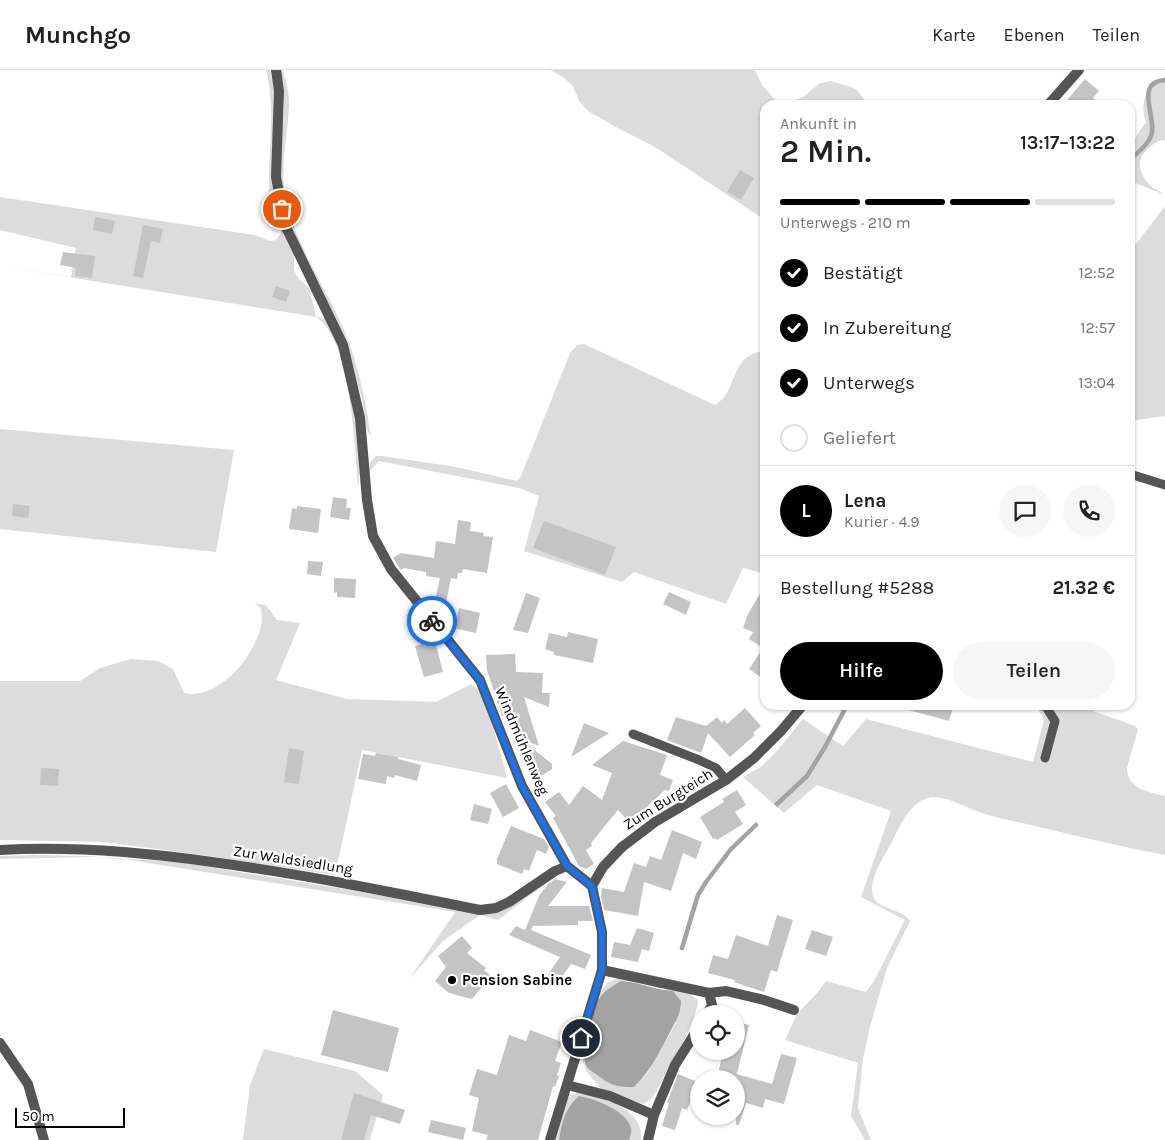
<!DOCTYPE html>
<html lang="de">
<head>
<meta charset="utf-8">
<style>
  body { margin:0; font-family:Karla,sans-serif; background:#f6f6f6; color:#222; height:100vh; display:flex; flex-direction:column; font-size:19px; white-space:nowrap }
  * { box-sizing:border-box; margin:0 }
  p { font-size:16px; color:#767676 }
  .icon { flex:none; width:28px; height:28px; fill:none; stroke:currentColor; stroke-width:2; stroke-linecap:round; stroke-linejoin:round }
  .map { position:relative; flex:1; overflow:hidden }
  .side { position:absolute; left:760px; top:30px; width:375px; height:610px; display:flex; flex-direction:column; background:#fff; border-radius:15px; box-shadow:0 1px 4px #0004 }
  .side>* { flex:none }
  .controls { position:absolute; left:690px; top:935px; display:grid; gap:10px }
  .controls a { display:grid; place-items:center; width:55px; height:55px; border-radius:50%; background:#fff; box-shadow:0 1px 4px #0004; font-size:25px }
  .scale { position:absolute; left:15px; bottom:12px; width:110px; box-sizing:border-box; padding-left:5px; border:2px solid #000; border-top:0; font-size:14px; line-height:18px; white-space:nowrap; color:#000; -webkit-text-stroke:4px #fff; paint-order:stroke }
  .pin { position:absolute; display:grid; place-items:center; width:42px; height:42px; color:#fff; margin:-21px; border:2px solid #fff; border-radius:50%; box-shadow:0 1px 5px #0007 }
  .courier { position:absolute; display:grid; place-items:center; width:50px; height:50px; margin:-25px; border:4px solid #1a73e8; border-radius:50%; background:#fff; color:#222; box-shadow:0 1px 6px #0007 }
  .summary em { font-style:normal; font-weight:600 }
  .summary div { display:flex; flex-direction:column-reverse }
  .summary { display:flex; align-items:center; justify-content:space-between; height:85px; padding:0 20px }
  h1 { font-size:32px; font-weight:600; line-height:38px }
  .bar { display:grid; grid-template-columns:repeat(4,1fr); gap:8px 5px; align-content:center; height:60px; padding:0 20px }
  .bar i { height:6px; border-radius:4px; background:#e0e0e0 }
  .bar .current { background:#000 }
  .bar p { grid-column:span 4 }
  .line { display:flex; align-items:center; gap:12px; padding:0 20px; border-top:1px solid #e0e0e0 }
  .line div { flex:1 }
  .round { display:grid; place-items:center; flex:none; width:52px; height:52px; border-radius:26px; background:#f6f6f6 }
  ol { padding:0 20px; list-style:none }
  li { display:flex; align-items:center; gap:15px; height:55px }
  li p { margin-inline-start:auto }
  li .icon { padding:5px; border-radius:50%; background:#000; color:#fff; stroke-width:4 }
  li:last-child { color:#767676 }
  li i { width:28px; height:28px; border:2px solid #e0e0e0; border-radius:50% }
  .button { display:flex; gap:10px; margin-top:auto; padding:10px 20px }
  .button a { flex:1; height:58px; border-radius:30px; background:#000; color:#fff; font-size:20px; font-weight:600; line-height:58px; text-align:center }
  .button a+a { background:#f6f6f6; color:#222 }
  header { display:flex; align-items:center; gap:30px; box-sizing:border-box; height:70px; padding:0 25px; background:#fff; border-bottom:1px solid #e0e0e0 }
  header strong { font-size:24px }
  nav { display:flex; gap:28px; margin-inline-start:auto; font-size:18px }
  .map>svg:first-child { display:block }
  .green { fill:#dcdcdc }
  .water { fill:#a3a3a3 }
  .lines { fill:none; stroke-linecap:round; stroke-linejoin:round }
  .stream { stroke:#a3a3a3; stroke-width:4.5 }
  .building { fill:#c4c4c4 }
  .service { stroke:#555; stroke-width:9 }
  .minor { stroke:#555; stroke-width:10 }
  .tertiary { stroke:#555; stroke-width:10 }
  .done { stroke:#595959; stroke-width:5; stroke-dasharray:0 9 }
  .route { stroke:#1a73e8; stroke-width:6 }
  .poi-dot { fill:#000; stroke:#fff; stroke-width:2 }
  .labels { text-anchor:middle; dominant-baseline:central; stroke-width:4.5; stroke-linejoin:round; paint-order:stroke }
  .street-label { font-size:15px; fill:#000; stroke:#fff }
  .poi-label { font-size:15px; font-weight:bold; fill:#000; stroke:#fff; text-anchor:start }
</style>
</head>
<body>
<header>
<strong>Munchgo</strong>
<nav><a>Karte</a><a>Ebenen</a><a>Teilen</a></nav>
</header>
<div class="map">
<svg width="1165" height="1070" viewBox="0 0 1165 1070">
  <rect width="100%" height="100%" fill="#fff"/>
  <path class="green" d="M266 0H270L275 23 272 91 294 184V200L298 208 309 218 316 247 326 249C331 260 338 272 342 284 353 321 364 379 358 417 355 379 351 267 316 247L0 196 71 207 76 178 0 160V127L255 165 270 171 276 170 281 163C276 149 269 133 269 117 268 78 276 39 266 0Z
    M279 0H283C286 12 290 25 289 37 287 74 278 102 288 139 300 182 327 219 344 260 358 293 366 331 371 367L366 358 362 329 346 275 299 175 285 133 280 110 284 37Z
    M550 0H755L762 15 776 31 791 32 803 27 820 13 831 11 856 19 866 32 867 35H765V150L655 77 614 56 588 41 579 31 573 16 563 7Z
    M1165 7V70C1158 70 1153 74 1148 79 1134 91 1140 106 1152 117 1156 120 1162 122 1165 125L1130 111V75L1146 52C1139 34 1146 14 1165 7Z
    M1165 136V346L1130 351V182Z
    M584 274 715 335C740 320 728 285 765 281V504L743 498 726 534 634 502 622 512 524 481 539 426 519 418 379 391 369 402 370 393 376 386H382L456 397 517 411 521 406 570 283 577 275Z
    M0 359 234 380 216 482 0 459Z
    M255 534 266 535 277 550 300 553 276 610 347 629 436 632 471 614 478 619 489 641 507 708 362 680 335 805 209 786 104 772 0 770V611H80L100 598 131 589 158 591 173 599 184 623C220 631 258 583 262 550 262 546 261 542 261 538Z
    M1047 635 1056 637 1057 635H1077L1135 656 1138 659 1127 698C1127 719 1149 722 1165 726V785C1123 777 1081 767 1039 757 1019 752 999 749 979 742 964 737 941 722 925 729 907 736 898 761 889 777 882 790 868 811 873 826 878 841 903 838 910 851L887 898 869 960 863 989 858 1038 871 1070H865L851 1046 858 993 785 970 797 944 818 922 826 911 866 922 874 911 905 850 861 827 891 741 817 715 784 743 743 707 762 696 777 681 803 649 843 676 866 649 1033 692 1044 650 1038 639 1043 641 1049 648Z
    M34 785 84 786 179 792 447 836 497 843 516 833 552 807 557 805 498 850 480 845 443 871 410 908 455 842 130 790 96 787 0 789V786Z
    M618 908 662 916 661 919C629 910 620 903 597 931L634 1017 647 1004 676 953 673 921H666L667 917 690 924 698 930C697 952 668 998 657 1020L651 1029 643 1034 602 1020 586 1001 583 991V976L598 926 607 913Z
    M264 979 355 1001 383 1025 370 1070H243L250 1015Z
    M576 1023C600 1023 645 1040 641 1070H553L566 1029Z"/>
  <path class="water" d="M621 911C639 912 655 920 673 921L681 931C681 946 673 955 667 968 656 988 651 1000 634 1017 615 1017 610 1015 596 1004 593 1002 588 999 587 997 579 986 591 941 598 930 604 921 612 916 621 911Z
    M579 1026C595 1029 626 1040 631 1058 632 1061 630 1067 629 1070H559C562 1052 565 1038 579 1026Z"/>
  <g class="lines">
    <path class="stream" d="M1130 90C1137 82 1147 77 1151 66 1158 49 1133 12 1165 10
      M777 734 807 706 825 677 847 635
      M682 878 698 825 706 812 731 779 756 755"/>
  </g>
  <path class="building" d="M1085 9 1099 21 1093 28 1102 35H1063Z
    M740 100 754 108 741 130 727 122Z
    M95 147 115 151 112 164 93 160Z
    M143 155 163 159 160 173 151 171 143 208 133 206Z
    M63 182 95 186 92 208 75 206 76 198 60 195Z
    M276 216 290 221 286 232 272 227Z
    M333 427 347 429 346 438H351L349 450 330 447Z
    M13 434 30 436 28 448 12 446Z
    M297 436 321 439 318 463 289 459 292 438 297 439Z
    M458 450 471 452 470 461 484 463 483 466 493 467 487 503 463 499 462 503H458L457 509 451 508 444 543 433 540 440 508 426 506V502L404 498 401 500 393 488 401 483 434 488 436 471 455 474Z
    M544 451 616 477 605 505 533 478Z
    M308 491 323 492 321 506 307 504Z
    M334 508 356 509 355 528 337 527V522L334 523Z
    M765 515V610L749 599 763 578 749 569 753 562 743 558 748 544Z
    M669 522 691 532 686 545 663 534Z
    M526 523 540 528 528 563 513 560Z
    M459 538 480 543 476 563 454 558Z
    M568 562 598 569 593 593 554 585V582L545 579 549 563 567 567Z
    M435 571 443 602 424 607 415 576Z
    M515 584 516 602 543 603 542 623H550L549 637 524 627 539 676 521 669 552 694V699L535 710 524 693 530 689 513 662 508 644 502 646 487 600 486 585Z
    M905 635H954L949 651 905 639Z
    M745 638 761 656 753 663 755 665 730 687 708 663 701 683 667 670 676 647 706 656 717 647 722 653 724 650 727 654Z
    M584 653 609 663 571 687Z
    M623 671 667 685 660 705 673 710 669 721 665 720 630 753 618 740 591 773 592 776 586 780 594 794 586 799 579 796 553 748 556 746 545 732 559 722 569 735 583 716 602 730 612 703 592 695Z
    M289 678 304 681 299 714 284 712Z
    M376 683 398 687V689L421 695 417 711 395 705 394 708 387 706 386 714 358 709 363 684 375 686Z
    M41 698 59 699 58 716 40 715Z
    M506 714 519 738 503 747 490 723Z
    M737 720 746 735 735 742 743 754 717 770 715 768 713 769 700 747 724 732 722 729Z
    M474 734 492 739 488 754 470 750Z
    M511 756 544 769 549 777 546 784 537 780 529 801 524 799 522 804 497 794V789Z
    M672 760 702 772 696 789 683 783 671 821 644 812 638 846 604 840 601 827 602 818 624 822 634 793 646 797 650 786 661 790Z
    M555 809 567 812 548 836H589L593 851H578V855L533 856 531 860 591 885 585 899 571 894 555 917 544 910 560 887 509 865 516 856 525 860 539 826 548 814Z
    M777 845 793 850 777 902 771 900 764 922 734 912 735 910 708 903 713 885 728 889 736 865 768 876Z
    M637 858 654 863 649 881 642 879 638 892 611 887 614 872 630 875Z
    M812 860 833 867 826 886 805 879Z
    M462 866 472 878 467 883 486 898 484 900 491 906 472 929 449 923 435 911 446 897 438 886Z
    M333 940 399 958 388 1002 321 985Z
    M736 952 749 955 737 1004 772 1014 781 984 797 988 784 1034 765 1029 763 1038 746 1033 739 1055H736V1008L717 1009 723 981H736Z
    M530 960 562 972 555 991 561 993 557 1005 559 1006 555 1017 553 1016 538 1070H486L488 1065 472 1061 479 1028 469 1025 477 999 497 1005 509 965 526 971Z
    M678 1004 698 1012 687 1040 682 1038 675 1060 662 1056 669 1033H667Z
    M354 1023 405 1040 400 1054 371 1045 364 1070H341Z
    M431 1050 466 1058 463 1070 428 1062Z"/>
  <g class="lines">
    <path class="service" d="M1130 404 1165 415
      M1039 635 1046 637 1055 651 1045 688
      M633 664 699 690 716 698 726 710"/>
    <path class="minor" d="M276 0 279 21 276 107 285 155 343 275 360 348 367 430 373 466 391 499 480 610 522 716 567 796 592 816
      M0 780C71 776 142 782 212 792 302 804 391 822 480 840L496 838 509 832 555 801 567 796
      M602 900 709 923 712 935 707 944
      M709 923 726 921 764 930 794 940
      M0 973 28 1014 44 1070
      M567 1015 610 1026 654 1045
      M648 1070 654 1045 675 995 699 957"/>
    <path class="tertiary" d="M1048 35 1079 0
      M550 1070 602 900V862L592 816 603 797 622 777 655 752 726 710 754 688 781 661 803 635"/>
  </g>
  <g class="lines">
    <path class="done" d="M282 139 285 155 343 275 360 348 367 430 373 466 391 499 432 551"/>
    <path class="route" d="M432 551 480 610 522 716 567 796 592 816 602 862V900L581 968"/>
  </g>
  <circle class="poi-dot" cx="452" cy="910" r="5"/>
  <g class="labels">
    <g class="street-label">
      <text transform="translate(522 671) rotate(67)">Windmühlenweg</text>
      <text transform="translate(668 729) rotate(-32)">Zum Burgteich</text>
      <text transform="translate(293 790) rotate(9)">Zur Waldsiedlung</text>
    </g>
    <g class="poi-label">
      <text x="462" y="910">Pension Sabine</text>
    </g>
  </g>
</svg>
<div class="controls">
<a><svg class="icon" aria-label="locate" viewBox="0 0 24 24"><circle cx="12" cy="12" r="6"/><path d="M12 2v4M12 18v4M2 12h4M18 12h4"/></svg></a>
<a><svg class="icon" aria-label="layers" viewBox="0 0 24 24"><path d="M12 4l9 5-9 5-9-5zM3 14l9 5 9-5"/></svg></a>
</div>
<div class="scale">50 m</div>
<div class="pin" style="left:282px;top:139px;background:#ea580c"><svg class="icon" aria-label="bag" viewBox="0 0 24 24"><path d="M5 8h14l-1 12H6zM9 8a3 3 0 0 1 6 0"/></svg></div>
<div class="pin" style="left:581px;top:968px;background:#1f2937"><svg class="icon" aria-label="home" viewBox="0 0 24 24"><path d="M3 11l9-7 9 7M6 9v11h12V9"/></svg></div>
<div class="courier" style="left:432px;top:551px"><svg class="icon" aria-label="bike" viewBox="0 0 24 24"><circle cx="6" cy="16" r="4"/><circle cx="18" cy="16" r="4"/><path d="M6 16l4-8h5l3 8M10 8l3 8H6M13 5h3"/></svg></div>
<section class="side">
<div class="summary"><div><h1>2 Min.</h1><p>Ankunft in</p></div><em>13:17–13:22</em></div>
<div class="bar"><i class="current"></i><i class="current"></i><i class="current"></i><i></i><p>Unterwegs · 210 m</p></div>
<ol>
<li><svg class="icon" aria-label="check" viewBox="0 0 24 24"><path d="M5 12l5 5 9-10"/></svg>Bestätigt<p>12:52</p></li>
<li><svg class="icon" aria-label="check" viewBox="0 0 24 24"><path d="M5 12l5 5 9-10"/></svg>In Zubereitung<p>12:57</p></li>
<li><svg class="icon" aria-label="check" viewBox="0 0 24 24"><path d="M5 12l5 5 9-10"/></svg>Unterwegs<p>13:04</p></li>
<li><i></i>Geliefert</li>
</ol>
<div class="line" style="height:90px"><b class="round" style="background:#000;color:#fff">L</b><div><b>Lena</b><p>Kurier · 4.9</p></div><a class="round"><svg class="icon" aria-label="chat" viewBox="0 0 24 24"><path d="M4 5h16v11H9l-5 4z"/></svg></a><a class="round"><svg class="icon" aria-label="phone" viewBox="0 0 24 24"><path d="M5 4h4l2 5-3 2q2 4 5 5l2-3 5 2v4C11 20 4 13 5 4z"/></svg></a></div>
<div class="line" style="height:65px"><div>Bestellung #5288</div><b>21.32 €</b></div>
<div class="button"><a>Hilfe</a><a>Teilen</a></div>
</section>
</div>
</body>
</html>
